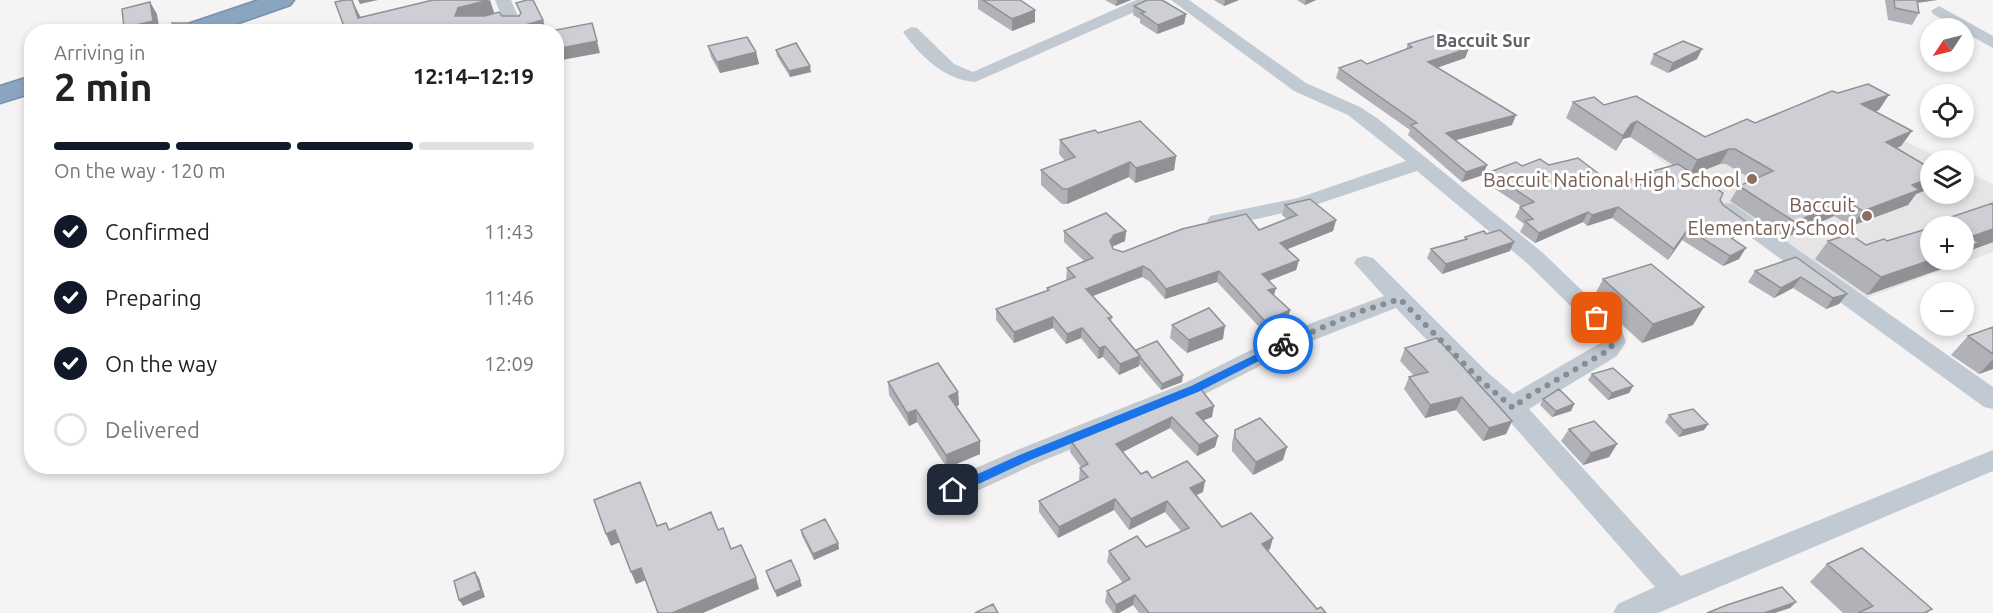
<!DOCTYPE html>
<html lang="en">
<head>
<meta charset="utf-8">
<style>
  body { margin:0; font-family:Ubuntu,sans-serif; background:#f2f2f2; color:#222; height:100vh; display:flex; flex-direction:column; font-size:22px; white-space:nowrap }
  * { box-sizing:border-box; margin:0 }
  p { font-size:20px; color:#767676 }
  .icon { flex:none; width:33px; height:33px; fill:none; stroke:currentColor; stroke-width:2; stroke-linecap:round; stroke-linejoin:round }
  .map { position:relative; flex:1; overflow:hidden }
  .details { position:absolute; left:24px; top:24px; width:540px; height:450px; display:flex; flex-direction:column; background:#fff; border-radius:24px; box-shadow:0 3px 9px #0003 }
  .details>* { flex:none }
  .needle { width:39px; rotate:235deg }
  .tools { position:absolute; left:1920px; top:18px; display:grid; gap:12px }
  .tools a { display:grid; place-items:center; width:54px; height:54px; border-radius:50%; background:#fff; box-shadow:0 3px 9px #0003; font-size:30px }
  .pin { position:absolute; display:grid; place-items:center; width:51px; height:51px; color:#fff; margin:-26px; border-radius:12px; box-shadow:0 3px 9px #0006 }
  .courier { position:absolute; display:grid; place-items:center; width:60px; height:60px; margin:-30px; border:4px solid #1a73e8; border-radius:50%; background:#fff; color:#222; box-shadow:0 2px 8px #0007 }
  .overview em { font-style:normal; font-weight:600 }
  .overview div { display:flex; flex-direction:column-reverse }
  .overview { display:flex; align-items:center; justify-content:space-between; height:102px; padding:0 30px }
  h1 { font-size:39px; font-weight:600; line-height:45px }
  .bar { display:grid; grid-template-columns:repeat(4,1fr); gap:9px 6px; align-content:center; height:72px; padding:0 30px }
  .bar i { height:8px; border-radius:4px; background:#e0e0e0 }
  .bar .active { background:#111827 }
  .bar p { grid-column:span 4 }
  ol { padding:0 30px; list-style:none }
  li { display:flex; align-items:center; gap:18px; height:66px }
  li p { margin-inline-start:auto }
  li .icon { padding:6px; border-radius:50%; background:#111827; color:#fff; stroke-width:4 }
  li:last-child { color:#767676 }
  li i { width:33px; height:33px; border:3px solid #e0e0e0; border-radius:50% }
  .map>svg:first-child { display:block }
  .education { fill:#e6e4e5; fill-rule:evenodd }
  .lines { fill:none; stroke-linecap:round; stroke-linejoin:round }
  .highway-casing { stroke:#7690ad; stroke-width:3 }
  .minor { fill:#c1cad2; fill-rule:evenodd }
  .highway { fill:#8ba5c1; fill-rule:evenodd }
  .wall { fill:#b0b2b7 }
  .shaded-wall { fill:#909195 }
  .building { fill:#cdcfd5; stroke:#909195; stroke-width:1.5 }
  .route { fill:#1a73e8 }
  .done { stroke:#868d94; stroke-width:6; stroke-dasharray:0 10.8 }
  .education-dot { fill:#8d6e63; stroke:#fff; stroke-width:2 }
  .labels { text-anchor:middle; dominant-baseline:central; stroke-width:6; stroke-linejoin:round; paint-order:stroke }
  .far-quarter-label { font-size:18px; font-weight:bold; fill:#5f6368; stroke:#fff }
  .education-label { font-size:20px; fill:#785e54; stroke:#fff; text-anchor:end }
</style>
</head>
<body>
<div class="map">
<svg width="1993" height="613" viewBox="0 0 1993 613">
  <rect width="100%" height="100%" fill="#f5f3f3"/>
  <path class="education" d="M1826 103 1944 160H1930V194H1964V170L1993 184V252L1861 300 1650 153ZM1930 226H1964V260H1930Z"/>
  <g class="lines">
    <g class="highway-casing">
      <path id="highway" d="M259 0H294L290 5 213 32H176L179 27Z
        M32 76V93L0 103V86Z"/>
    </g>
    <path class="minor" d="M495 0H511L525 32H508Z
      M1136 0H1157L1155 3 975 82C945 80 920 56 903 32L911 27 917 28 954 64 973 72Z
      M1171 0H1189L1306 83 1360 107 1377 118 1543 253 1621 328 1626 342 1617 356 1529 409 1681 576 1993 450V471L1658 613H1613L1618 604 1655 587 1504 415 1469 384 1396 308 1301 345 1203 395 1035 464 962 498 953 501 944 498 940 490 944 482 1017 450 1185 383 1285 333 1384 296 1354 263 1357 258 1365 256 1373 258 1487 372 1513 394 1602 342V337L1527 263 1417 171 1309 207 1217 228 1210 226 1207 221 1210 216 1298 198 1406 161 1348 115 1294 91Z
      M1939 6 1993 36V48L1964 32V28H1957L1933 14 1931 11Z
      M1726 203 1733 204 1993 387V409L1984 407 1719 214 1716 209 1719 204Z"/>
    <use href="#highway" class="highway"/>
  </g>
  <path class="wall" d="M978 0H1020L1035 10V22L1012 31 978 9Z
    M1105 0H1131L1116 6Z
    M1214 0H1239L1224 6Z
    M1297 0H1316L1305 5Z
    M1885 0H1937L1917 3 1919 13 1912 25 1888 20Z
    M1164 1 1186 14 1184 24 1157 34 1140 23V19L1133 15 1134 6Z
    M1408 44 1469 48 1465 58 1438 67 1512 125 1455 140 1483 175 1462 182 1408 135 1410 130 1336 78 1339 68 1367 64 1406 49Z
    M708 46 756 52 759 64 720 73 711 57Z
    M776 50 811 72 790 77 777 56Z
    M1654 54 1697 59 1668 73 1650 64Z
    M1573 102 1604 105 1705 137 1755 123 1879 110 1874 112 1912 131 1901 146 1897 148 1930 168V187L1929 189 1916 194 1908 205 1851 226 1834 216 1785 238 1730 201 1739 186 1753 180 1726 164H1720L1693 174 1720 200 1742 233 1732 238 1739 259 1723 266 1682 240 1668 260 1612 218 1587 226 1583 222 1535 243 1520 232 1524 224 1515 217 1520 207 1521 206 1486 183 1490 172 1522 166 1549 165 1611 183 1643 186 1673 165 1630 137 1623 139 1616 151 1566 118Z
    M1098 133 1176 156 1174 170 1135 183 1129 177 1067 204H1062L1041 185V170L1065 161 1059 154 1060 140Z
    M1993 203V242L1974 249 1964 261 1867 295 1815 259 1828 241 1866 245 1887 241 1941 224 1945 219Z
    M1285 205 1336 220 1333 231 1287 249 1299 260 1296 270 1269 281 1276 288 1274 295 1290 310 1287 321 1263 331 1217 282 1165 299 1149 281 1142 277 1093 296 1112 317 1111 322 1136 350 1182 382 1161 390 1139 364V366L1119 375 1103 357 1098 359 1081 338 1066 344 1053 328 1014 343 996 320V309L1047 291V288L1067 280 1066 279 1067 268 1085 262 1064 242V231H1126L1125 241 1112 247 1113 249 1123 252 1259 230 1287 219 1282 215Z
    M1486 234 1510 251 1442 274 1427 258 1431 249 1464 240 1465 237Z
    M1796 257 1847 294 1839 304 1826 309 1793 288 1774 298 1748 282 1755 271Z
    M1603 279 1693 325 1642 343 1593 298Z
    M1172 325 1223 339 1187 353 1170 338Z
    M1993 327V369L1979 374 1951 355 1968 336Z
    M1405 348 1512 421 1506 434 1483 441 1456 410 1425 418 1404 389 1409 377 1414 376 1400 361Z
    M1592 374 1633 386 1629 393 1608 400 1588 380Z
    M888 382 958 392 959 405 956 406 980 454 947 468 917 422 909 426 889 395Z
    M1200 388 1212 417 1203 420 1218 436 1215 447 1197 456 1170 428 1122 452 1141 474 1203 492 1196 495 1222 527 1270 549 1268 550 1317 609 1326 613H1139L1133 605 1119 613H1113L1105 602 1107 591 1123 583 1107 562 1109 551 1146 547 1181 531 1165 512 1129 530 1114 510 1058 538 1039 512V501L1080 481 1079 479 1080 468 1081 467 1070 452 1071 441Z
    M1543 399 1574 404 1571 411 1552 417 1540 405Z
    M1669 415 1708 424 1704 430 1679 437 1665 422Z
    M1569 429 1617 444 1609 457 1583 465 1561 441Z
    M1235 430 1283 460 1253 475 1232 451V443Z
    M801 530 838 543 839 549 814 560 802 536Z
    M1827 564 1932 609 1927 613H1843L1810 582Z
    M766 571 802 586 777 597 768 578Z"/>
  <path class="shaded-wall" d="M352 0 360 16 365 32 358 18Z
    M358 0H378L360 4Z
    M490 0 496 18 455 16 458 8Z
    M1117 0H1131L1116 6Z
    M1225 0H1239L1224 6Z
    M1306 0H1316L1305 5Z
    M1911 0H1937L1908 4Z
    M150 2 157 14 160 32H126L124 28Z
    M1035 10V22L1012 31V19Z
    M1186 14 1184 24 1157 34 1158 25Z
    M543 20 547 32H500Z
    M597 41 600 53 556 61V49Z
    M1469 48 1465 58 1425 72 1428 62Z
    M1702 49 1697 59 1668 73 1673 63Z
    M756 52 759 64 720 73 717 62Z
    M810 66 811 72 790 77 789 71Z
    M1889 95 1879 110 1851 120 1861 104Z
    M1516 115 1512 125 1442 144 1446 133Z
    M1637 121 1630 137 1623 139 1616 151 1623 136 1631 124Z
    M1912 131 1901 146 1875 157 1886 142Z
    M1729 149 1720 164 1689 176 1697 160Z
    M1176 156 1174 170 1135 183 1136 168Z
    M1130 162 1129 177 1067 204 1068 189Z
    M1487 165 1483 175 1462 182 1466 172Z
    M1930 178V187L1929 189 1916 194 1908 205 1851 226 1863 211 1912 185Z
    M1845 200 1834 216 1785 238 1795 222Z
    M1618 207 1612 218 1587 226 1592 215Z
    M1588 212 1583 222 1535 243 1539 233Z
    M1336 220 1333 231 1278 253 1280 243Z
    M1748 223 1742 233 1731 239 1729 232Z
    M1688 229 1682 240 1668 260 1674 249Z
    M1993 229V242L1974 249 1964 261 1867 295 1881 277 1931 260H1964V245L1970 237Z
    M1126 231 1125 241 1113 246 1109 252 1110 241 1114 235Z
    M1514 242 1510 251 1442 274 1446 264Z
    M1746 248 1739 259 1723 266 1730 256Z
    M1299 260 1296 270 1260 284 1262 274Z
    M1143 266 1142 277 1085 299 1086 289Z
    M1219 271 1217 282 1165 299 1166 289Z
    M1801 277 1793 288 1774 298 1781 288Z
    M1276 288 1273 298 1268 290Z
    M1847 294 1839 304 1826 309 1833 298Z
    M1704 307 1693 325 1642 343 1653 324Z
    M1290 310 1287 321 1263 331 1265 321Z
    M1053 317V328L1014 343V332Z
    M1225 326 1223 339 1187 353 1189 340Z
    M1082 328 1081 338 1066 344 1067 334Z
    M1105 346 1103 357 1098 359 1099 348Z
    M1140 356 1139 366 1119 375 1120 364Z
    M1993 359V369L1979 374Z
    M1183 375 1182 382 1161 390 1162 384Z
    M1633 386 1629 393 1608 400 1612 393Z
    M958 392 959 405 949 409V396Z
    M1462 397 1456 410 1425 418 1430 405Z
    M1574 404 1571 411 1552 417 1556 411Z
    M1214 406 1212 417 1194 424 1196 413Z
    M916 410 917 422 909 426 907 413Z
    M1172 417 1170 428 1115 456 1116 444Z
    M1512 421 1506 434 1483 441 1489 428Z
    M1708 424 1704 430 1679 437 1683 430Z
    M1218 436 1215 447 1197 456 1199 445Z
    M980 441V454L947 468 946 455Z
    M1617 444 1609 457 1583 465 1591 453Z
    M1287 447 1283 460 1253 475 1256 462Z
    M1205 481 1203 492 1188 499 1190 488Z
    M1115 499 1114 510 1058 538 1059 527Z
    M1167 501 1165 512 1129 530 1131 519Z
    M615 530 620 542 611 546 606 534Z
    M1273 538 1270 549 1259 555 1262 544Z
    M838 543 839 549 814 560 813 554Z
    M641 568 646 580 636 584 631 572Z
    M475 572 479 578 485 597 463 606 459 600Z
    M756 578 759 589 703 613H672Z
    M800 580 802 586 777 597 775 591Z
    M1135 595 1133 605 1119 613H1115L1116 605Z
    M1796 602 1790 608 1775 613H1764Z"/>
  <path class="building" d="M345 0H352L358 18 433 0H488L458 8 455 16H485L499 12 502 16H519L521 13 516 3 527 0H533L543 20 500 32H346L335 2Z
    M983 0H1020L1035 10 1012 19Z
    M1147 0H1162L1186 14 1158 25 1141 13 1145 12 1134 6Z
    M1894 0H1917L1919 13 1895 8Z
    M150 2 153 21 124 28 122 9Z
    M172 23H190L197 32H178Z
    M592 23 597 41 556 49V32H546Z
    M300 25 302 32H281L280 30Z
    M1443 33 1469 48 1428 62 1516 115 1446 133 1487 165 1466 172 1411 125 1417 123 1339 68 1361 60 1367 64 1412 47 1408 44Z
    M747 37 756 52 717 62 708 46Z
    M1683 41 1702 49 1673 63 1654 54Z
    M796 43 810 66 789 71 776 50Z
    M1868 84 1889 95 1861 104 1912 131 1886 142 1930 168V178L1912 185 1919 190 1863 211 1845 200 1795 222 1739 186 1773 171 1735 149H1729L1697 160 1637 121 1631 124 1623 136 1573 102 1594 97 1604 105 1636 96 1705 137 1747 119 1755 123 1832 91 1838 93Z
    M1140 121 1176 156 1136 168 1130 162 1068 189H1063L1041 170 1075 157 1060 140 1095 130 1098 133Z
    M1578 158 1611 183 1629 178 1643 186 1653 171 1678 164 1723 193 1720 200 1723 205 1748 223 1729 232 1734 235 1730 237 1746 248 1730 256 1688 229 1674 249 1618 207 1592 215 1588 212 1539 233 1525 221 1533 219 1520 207 1534 202 1490 172 1516 162 1522 166 1540 159 1549 165Z
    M1310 199 1336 220 1280 243 1299 260 1262 274 1276 288 1268 290 1290 310 1265 321 1219 271 1166 289 1150 270 1143 266 1086 289 1112 317 1108 318 1140 356 1120 364 1105 346 1099 348 1082 328 1067 334 1053 317 1014 332 996 309 1049 290 1047 288 1075 277 1067 268 1093 258 1064 231 1106 213 1126 231 1114 235 1110 241 1113 249 1123 252 1182 229 1246 214 1259 230 1297 215 1285 205Z
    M1993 203V229L1970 237 1979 243 1964 248V226H1934L1949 222 1945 219Z
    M1930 228V260H1931L1881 277 1828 241 1850 234 1866 245 1884 239 1887 241Z
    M1500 230 1514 242 1446 264 1431 249 1467 239 1465 237 1484 231 1486 234Z
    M1796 257 1847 294 1833 298 1801 277 1781 288 1755 271Z
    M1651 264 1704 307 1653 324 1603 279Z
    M1209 308 1225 326 1189 340 1172 325Z
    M1993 327V354L1968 336Z
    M1437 338 1512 421 1489 428 1462 397 1430 405 1409 377 1428 372 1405 348Z
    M1157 341 1183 375 1162 384 1140 357V356L1136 350Z
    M938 363 958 392 949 396 980 441 946 455 916 410 907 413 888 382Z
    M1613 368 1633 386 1612 393 1592 374Z
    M1200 388 1214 406 1196 413 1218 436 1199 445 1172 417 1116 444 1141 474 1147 471 1152 478 1187 461 1205 481 1190 488 1222 527 1251 513 1273 538 1262 544 1317 609 1321 607 1326 613H1149L1135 595 1116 605 1107 591 1130 579 1109 551 1137 536 1146 547 1189 528 1167 501 1131 519 1115 499 1059 527 1039 501 1088 477 1080 468 1088 464 1071 441Z
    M1559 389 1574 404 1556 411 1543 399Z
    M1693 409 1708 424 1683 430 1669 415Z
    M1260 418 1287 447 1256 462 1235 438V430Z
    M1594 421 1617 444 1591 453 1569 429Z
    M640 482 657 526 666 523 669 530 711 512 718 530 723 528 731 549 741 545 756 578 672 613H658L641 568 631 572 615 530 606 534 594 500Z
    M825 519 838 543 813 554 801 530Z
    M1862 548 1932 609 1924 613H1858L1873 606 1827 564Z
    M791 560 800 580 775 591 766 571Z
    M475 572 481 590 459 600 454 581Z
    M1782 587 1796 602 1764 613H1707L1727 605Z
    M993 604 998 613H975Z"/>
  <path class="route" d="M1283 341 1288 344 1286 347 1198 392 1030 460 957 494 953 495 947 490 949 487 1022 454 1191 386Z"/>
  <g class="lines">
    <path class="done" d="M1283 344 1362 311 1400 299 1478 378 1513 408 1525 398 1609 350 1614 342 1613 334 1597 318"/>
  </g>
  <g class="education-dot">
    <circle cx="1752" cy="179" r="6"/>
    <circle cx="1867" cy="216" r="6"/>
  </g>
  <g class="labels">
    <g class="far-quarter-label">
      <text x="1483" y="40">Baccuit Sur</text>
    </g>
    <g class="education-label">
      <text x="1740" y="179">Baccuit National High School</text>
      <text x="1855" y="204">Baccuit<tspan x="1855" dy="23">Elementary School</tspan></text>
    </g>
  </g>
</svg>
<div class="tools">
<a><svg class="needle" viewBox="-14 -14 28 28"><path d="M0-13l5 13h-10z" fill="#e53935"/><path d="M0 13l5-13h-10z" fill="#767676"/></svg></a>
<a><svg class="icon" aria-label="locate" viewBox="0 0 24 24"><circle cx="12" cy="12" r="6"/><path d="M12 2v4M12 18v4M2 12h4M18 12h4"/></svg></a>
<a><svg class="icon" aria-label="layers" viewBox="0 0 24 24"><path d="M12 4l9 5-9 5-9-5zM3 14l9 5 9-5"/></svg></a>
<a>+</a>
<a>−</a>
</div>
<div class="pin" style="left:1597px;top:318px;background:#ea580c"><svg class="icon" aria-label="bag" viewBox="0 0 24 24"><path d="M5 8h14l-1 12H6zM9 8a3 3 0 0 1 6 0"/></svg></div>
<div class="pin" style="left:953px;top:490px;background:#1f2937"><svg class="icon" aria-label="home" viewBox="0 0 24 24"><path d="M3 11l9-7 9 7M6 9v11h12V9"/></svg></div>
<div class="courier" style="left:1283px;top:344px"><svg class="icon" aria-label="bike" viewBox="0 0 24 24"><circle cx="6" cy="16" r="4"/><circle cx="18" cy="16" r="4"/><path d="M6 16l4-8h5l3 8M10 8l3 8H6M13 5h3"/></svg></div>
<section class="details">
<div class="overview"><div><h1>2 min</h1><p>Arriving in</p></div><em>12:14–12:19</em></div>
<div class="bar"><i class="active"></i><i class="active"></i><i class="active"></i><i></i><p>On the way · 120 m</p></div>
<ol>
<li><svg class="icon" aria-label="check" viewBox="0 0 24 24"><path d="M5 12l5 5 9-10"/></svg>Confirmed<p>11:43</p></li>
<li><svg class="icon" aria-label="check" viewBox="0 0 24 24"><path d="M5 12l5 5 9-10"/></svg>Preparing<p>11:46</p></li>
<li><svg class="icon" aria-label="check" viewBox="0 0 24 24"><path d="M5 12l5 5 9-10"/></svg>On the way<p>12:09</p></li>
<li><i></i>Delivered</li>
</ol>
</section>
</div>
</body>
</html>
